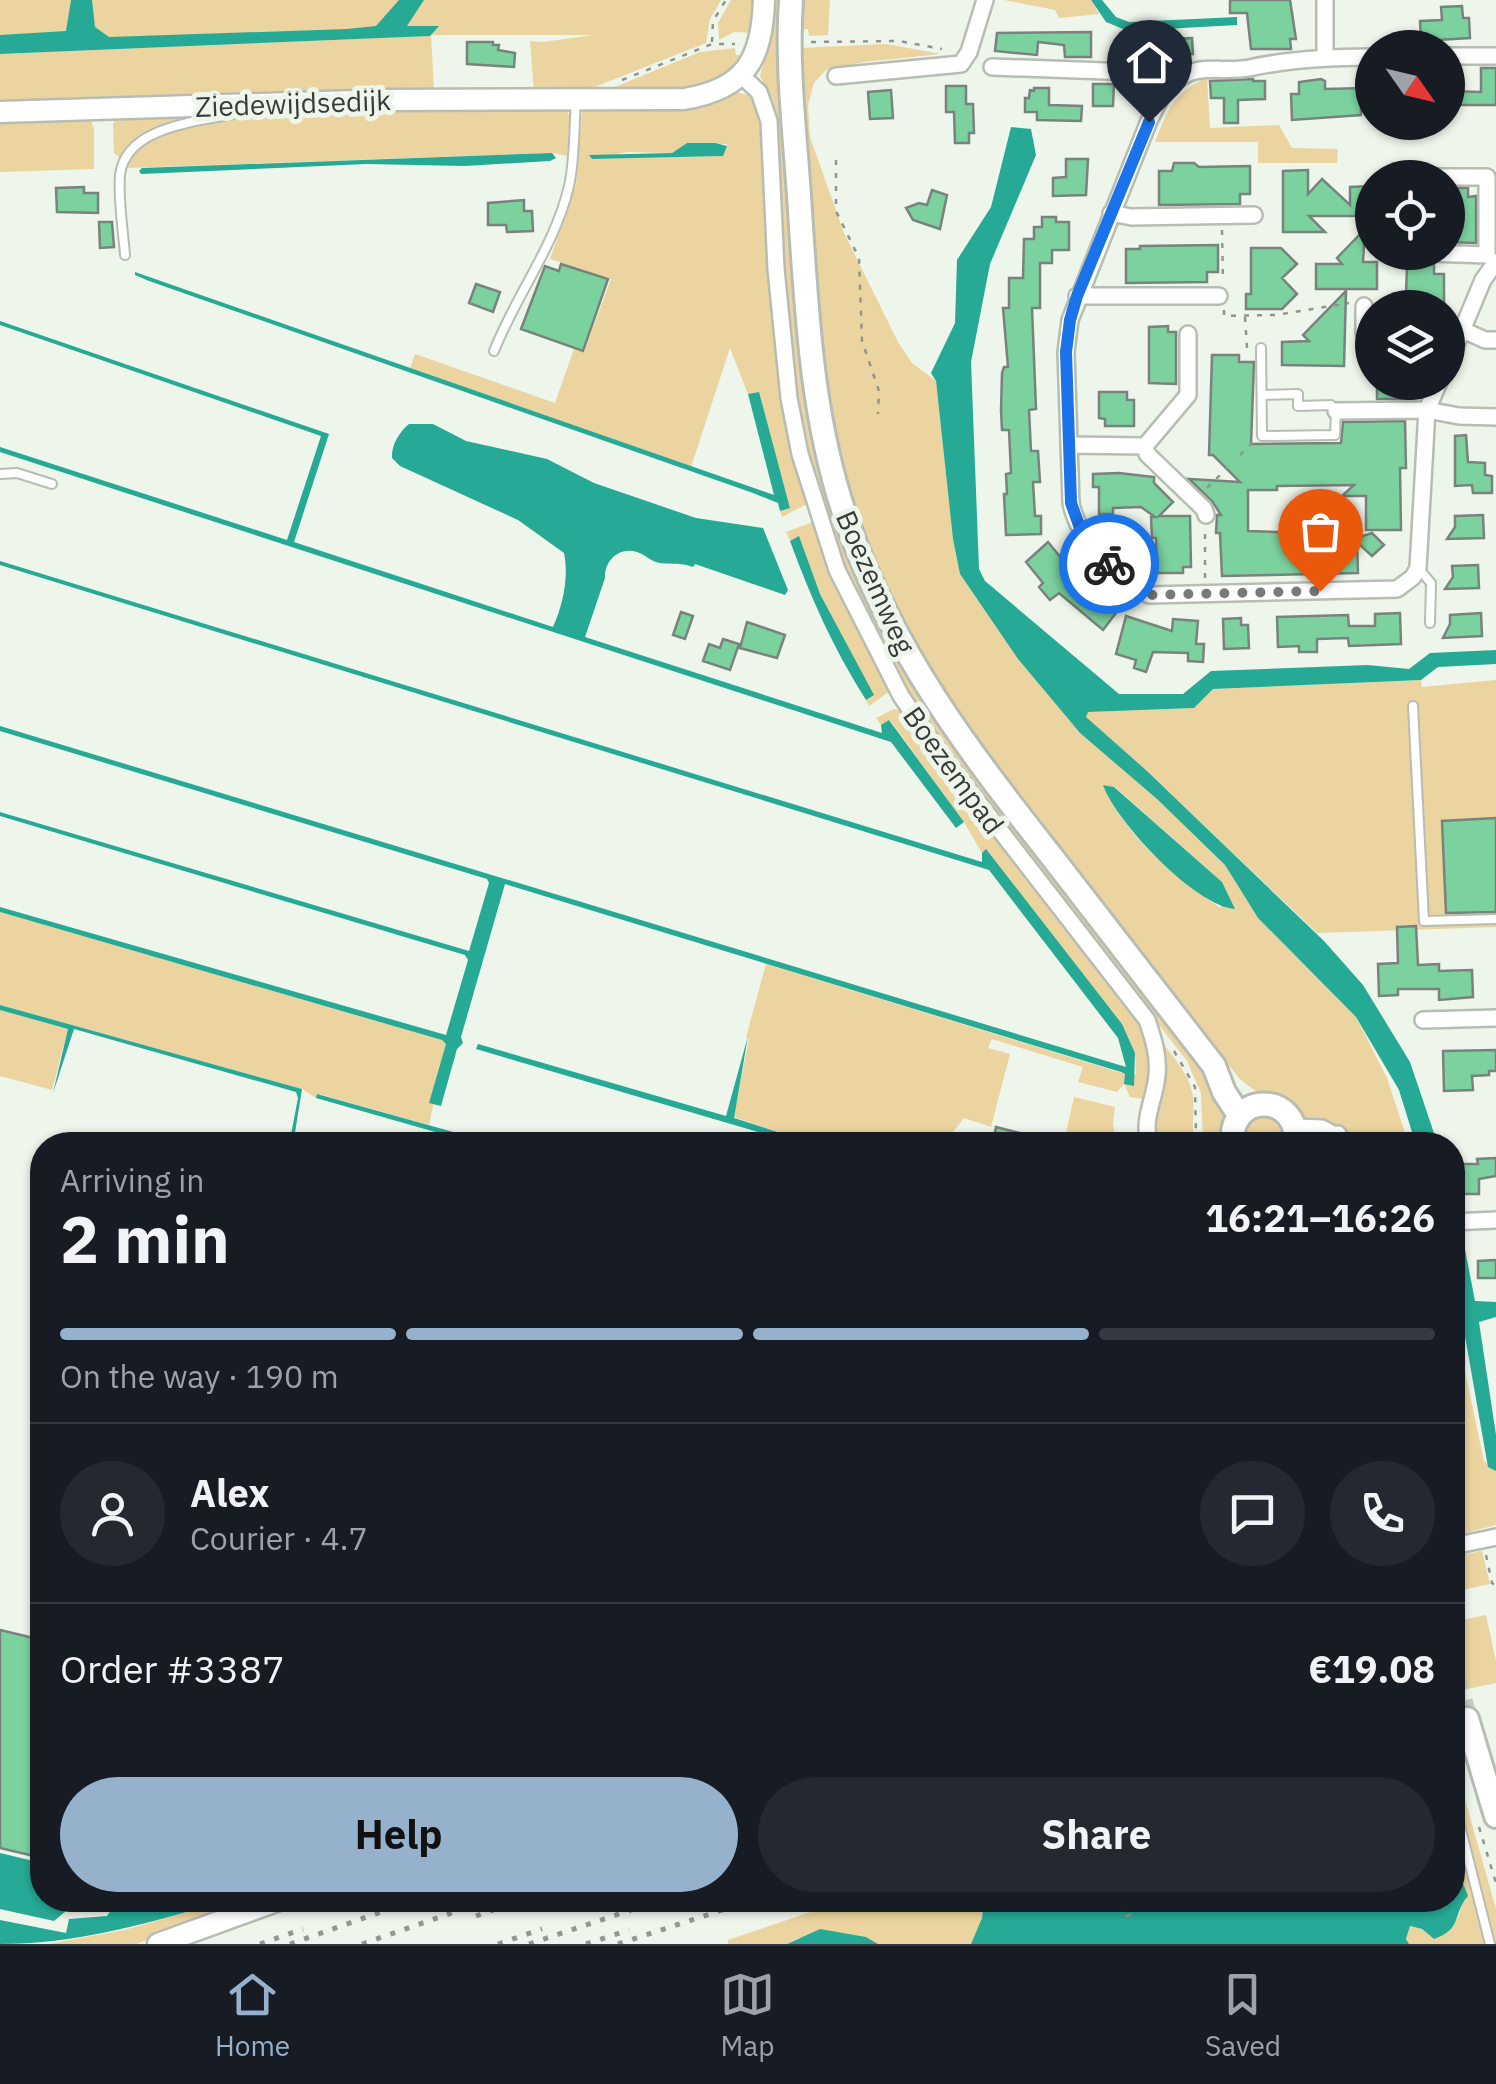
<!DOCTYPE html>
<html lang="en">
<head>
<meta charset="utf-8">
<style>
  body { margin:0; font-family:"IBM Plex Sans",sans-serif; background:#242831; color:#f1f3f6; height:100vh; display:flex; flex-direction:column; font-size:38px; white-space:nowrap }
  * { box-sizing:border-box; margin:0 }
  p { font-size:32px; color:#9ea1a6 }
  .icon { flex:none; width:55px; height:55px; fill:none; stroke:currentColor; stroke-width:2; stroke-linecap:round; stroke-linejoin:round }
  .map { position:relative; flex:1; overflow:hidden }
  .details { position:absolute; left:30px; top:1132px; width:1435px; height:780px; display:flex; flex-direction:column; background:#171b24; border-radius:40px; box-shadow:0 2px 8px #0004 }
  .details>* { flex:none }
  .needle { width:65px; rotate:124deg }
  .controls { position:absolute; left:1355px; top:30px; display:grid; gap:20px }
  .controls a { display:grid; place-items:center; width:110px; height:110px; border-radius:50%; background:#171b24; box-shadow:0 2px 8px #0004; font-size:50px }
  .pin { position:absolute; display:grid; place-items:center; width:85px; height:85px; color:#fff; margin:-102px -42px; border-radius:50% 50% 50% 0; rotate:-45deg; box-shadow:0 0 10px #0007 }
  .pin .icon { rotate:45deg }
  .courier { position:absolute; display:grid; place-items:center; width:100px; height:100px; margin:-50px; border:8px solid #1a73e8; border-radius:50%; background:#fff; color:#222; box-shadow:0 2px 12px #0007 }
  .head em { font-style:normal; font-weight:700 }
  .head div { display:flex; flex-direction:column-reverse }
  .head { display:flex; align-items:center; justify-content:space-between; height:170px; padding:0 30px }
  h1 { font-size:65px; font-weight:700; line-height:75px }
  .bar { display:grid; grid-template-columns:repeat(4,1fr); gap:15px 10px; align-content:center; height:120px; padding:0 30px }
  .bar i { height:12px; border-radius:8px; background:#363941 }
  .bar .active { background:#95b1cb }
  .bar p { grid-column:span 4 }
  .line { display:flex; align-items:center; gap:25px; padding:0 30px; border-top:2px solid #363941 }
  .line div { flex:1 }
  .round { display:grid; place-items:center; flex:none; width:105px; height:105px; border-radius:52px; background:#242831 }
  .primary-button { display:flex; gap:20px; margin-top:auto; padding:20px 30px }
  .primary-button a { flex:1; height:115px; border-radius:60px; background:#95b1cb; color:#111; font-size:40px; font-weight:700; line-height:115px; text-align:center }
  .primary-button a+a { background:#242831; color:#f1f3f6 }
  .tabs { display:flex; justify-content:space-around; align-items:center; height:140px; border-top:2px solid #363941; background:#171b24; font-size:28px; color:#9ea1a6 }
  .tabs a { display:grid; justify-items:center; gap:5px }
  .tabs .active { color:#95b1cb }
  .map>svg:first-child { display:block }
  .green { fill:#ebd49f; fill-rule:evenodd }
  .water { fill:#26aa96 }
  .building { fill:#7cd29f; stroke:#79837d; stroke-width:2.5 }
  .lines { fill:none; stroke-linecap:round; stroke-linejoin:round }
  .secondary-tunnel { stroke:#c9d0c6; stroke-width:22; stroke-dasharray:22 11; stroke-linecap:butt }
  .service-casing { stroke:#b7bdb3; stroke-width:12 }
  .minor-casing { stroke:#b7bdb3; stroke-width:20 }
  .tertiary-casing { stroke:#b7bdb3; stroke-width:25 }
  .secondary-casing { stroke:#b7bdb3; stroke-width:28 }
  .path { stroke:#90958e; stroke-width:2.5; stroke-dasharray:5 8; stroke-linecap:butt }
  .service { stroke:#fff; stroke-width:8 }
  .minor { stroke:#fff; stroke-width:15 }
  .tertiary { stroke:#fff; stroke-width:20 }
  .secondary { stroke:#fff; stroke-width:22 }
  .rail { stroke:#92978f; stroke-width:5; stroke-dasharray:5 10; stroke-linecap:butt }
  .done { stroke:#777b75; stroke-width:10; stroke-dasharray:0 18 }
  .route { stroke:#1a73e8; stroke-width:12 }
  .labels { text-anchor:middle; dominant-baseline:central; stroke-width:10; stroke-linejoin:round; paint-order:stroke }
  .street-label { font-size:28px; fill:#373a36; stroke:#eef5ea }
</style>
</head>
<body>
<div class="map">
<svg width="1496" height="1944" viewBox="0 0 1496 1944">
  <rect width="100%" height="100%" fill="#eef5ea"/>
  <path class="green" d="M0 0H721L710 19 706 43 592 88 534 92 530 41 543 42 593 35H431L434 90 0 103V54L428 36 0 39Z
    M731 0H757L754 33 734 32 719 40 718 23Z
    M773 0H783L799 333 868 600 906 673 934 716 1203 1065 1228 1114 1219 1145H1206L1203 1141 1201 1093 1187 1061 950 757 899 680 849 583 820 498 799 406 787 314 776 120 773 100 760 76 770 40Z
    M801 0H830L828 35 809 36 808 29 800 30Z
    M1004 0H1091L1099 14 1059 18 1055 10Z
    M886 44 941 54 864 62 826 70 814 83 808 105 810 137 844 233 898 342 912 363 936 381 953 539 960 574 1018 659 1080 733 1157 799 1225 865 1258 918 1356 1017 1387 1078 1409 1145H1365C1348 1124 1332 1129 1309 1121 1293 1115 1253 1091 1240 1079 1176 999 1111 918 1047 836 970 735 894 635 853 513 805 372 808 196 800 48ZM1104 785 1115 787 1222 882 1221 908C1177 879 1123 835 1104 785Z
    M735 48 736 55H744C710 98 655 90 605 91L700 52Z
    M1207 77 1210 128 1279 125 1292 148 1338 149 1337 163H1258V142H1155C1169 107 1173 95 1207 77Z
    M734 92 751 95 760 105 794 452 807 504 782 517 780 511 790 507 758 392 748 394 730 348 691 467 410 368 415 354 555 403 574 349 584 352 611 279 550 259 576 184 582 112 585 109ZM687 143 727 144 722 156 592 159 627 152 672 153Z
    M563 107 571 116 568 156 552 153 127 168 130 158 149 140 193 126 276 108Z
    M231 111C195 121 141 124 121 159L114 153 113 123 121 116Z
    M90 119 94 128V169L0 172V121Z
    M813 522 848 612 890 691 869 706 866 700 873 695 820 594 798 537 790 541 786 532Z
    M1421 680 1422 687 1496 680V927L1317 933 1147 771 1085 717 1087 712 1193 708 1213 689Z
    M894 709 904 711 1139 1022C1148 1049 1154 1071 1143 1099L1130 1097 1124 1084 1117 1092 1078 1082 1083 1067 992 1039 988 1048 1010 1054 991 1127 964 1118 943 1145H819L733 1117 749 1039 746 1037 766 964 1125 1074H1136L1135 1053 1122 1024 986 850 982 853 964 822 890 720 881 725 876 718Z
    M0 912 442 1040 446 1044 429 1125 319 1094 316 1098 302 1089 0 1005Z
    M0 1010 68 1029 52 1090 0 1076Z
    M1161 1041C1174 1058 1190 1075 1193 1097 1195 1114 1190 1128 1196 1145H1160C1150 1119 1163 1100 1164 1073 1165 1062 1163 1052 1161 1041Z
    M1074 1097 1115 1107 1113 1123 1116 1145H1046L1049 1133 1065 1137Z
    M1262 1115 1277 1119 1285 1131 1284 1145H1244C1241 1130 1247 1120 1262 1115Z
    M1452 1310 1484 1461 1496 1471V1525L1465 1533 1453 1486Z
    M1482 1551 1490 1584 1453 1592V1557Z
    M1486 1615 1496 1661V1683L1453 1692V1622Z
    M1453 1757 1496 1909V1944H1409L1406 1939 1409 1926 1422 1929 1434 1939C1467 1918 1462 1910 1459 1873L1453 1868Z
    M230 1900H259L136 1944H48L124 1930Z
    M846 1900H984L982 1918 971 1944H878L866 1937 798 1938 787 1944H728V1940Z"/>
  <path class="water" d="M71 0H92L95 27 109 37 347 29 376 26 399 0H424L407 26H439L430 36 0 54V35L66 31Z
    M1091 0H1102L1116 17 1129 22 1237 17V25L1128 31 1106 22Z
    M1011 127 1031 129 1036 155 990 264 971 362 979 569 985 581 1119 694H1183L1211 671 1368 665 1409 669 1430 653 1496 650V664L1438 667 1421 680 1213 689 1194 708 1088 712 1086 717 1147 771 1324 941 1363 985 1410 1062 1438 1145H1416L1399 1090 1356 1017 1258 918 1225 865 1157 799 1080 733 1018 659 960 574 953 539 936 381 931 373 955 323 957 260 991 207Z
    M687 143H715L727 146 723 156 592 159 589 155 672 153Z
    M552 153 556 158 550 161 465 166 366 164 141 174 139 171 142 168Z
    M135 272 774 495 748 394 759 392 790 508 780 511 778 503 753 493 149 281 135 275Z
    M0 321 329 434 294 542 553 627C563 605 569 577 564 553L518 520 400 466 392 458C391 446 399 432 409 424H433L466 441 547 459 594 483 696 518 763 528 788 590 785 595 695 564 693 567C679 562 673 565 660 563 651 562 646 555 637 552 619 546 604 561 605 578L585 637 882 733 881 725 889 720 964 822 956 828 891 742 0 452V447L287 540 321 436 0 325Z
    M799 536 820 594 874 695 866 700C834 650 810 596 790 541Z
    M0 561 982 862V853L986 849 1122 1024 1135 1053 1134 1086 1124 1084 1125 1074 1121 1072 505 884 461 1037 463 1043 457 1049 441 1106 429 1103 446 1044 442 1040 0 912V907L446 1035 468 960 465 955 0 816V812L469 951 489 883 487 879 0 731V726L1126 1067 1118 1038 989 870 0 565Z
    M1103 785 1114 787 1222 882 1235 909C1195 906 1116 822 1103 785Z
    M0 1005 302 1089 293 1145H289L298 1098 296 1092 74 1029 53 1093 68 1029 0 1010Z
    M748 1036 734 1118 819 1145 795 1143 476 1049 478 1044 726 1116Z
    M317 1094 500 1145H481L316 1098Z
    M1457 1242 1464 1244 1475 1301 1496 1302V1317L1479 1322 1496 1435V1471L1488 1467 1453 1268V1245Z
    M0 1853 42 1863V1900H107L102 1907 66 1911 54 1921 0 1909Z
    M1453 1868 1459 1873 1468 1896C1452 1914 1463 1929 1434 1939L1422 1929 1410 1926 1406 1939 1409 1944H971L982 1918 984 1900H1088C1101 1906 1110 1907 1122 1900H1452Z
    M118 1900H184L207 1906C138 1926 72 1944 0 1944V1920L66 1933 69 1919 107 1916Z
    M820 1929 866 1937 878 1944H787Z"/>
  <path class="building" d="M1230 0H1290L1296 39H1290L1291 49H1251L1247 13H1230Z
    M1462 6 1463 18H1469L1470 38 1421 41 1420 21 1442 20 1441 7Z
    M1091 32V57H1065L1064 45 1038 42 1037 55 995 51 997 33Z
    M1192 38 1193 54 1173 55 1172 39Z
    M467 42H493V45H499L498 50 515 53 514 67 467 64Z
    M1481 68H1496V105H1448V91L1481 92Z
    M1253 79V81H1265V99L1238 100V123H1224V98H1211L1210 81Z
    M1321 79 1325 81V89L1366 88 1367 107H1361V115L1292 120 1291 94H1299V82Z
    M1093 84H1114L1113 106H1093Z
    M946 86H966V104H973L974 133H969V143H955L954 112H946Z
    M1034 88H1049V105L1082 106 1081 121 1037 120V112H1025V98H1029L1030 90 1034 91Z
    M891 90 893 118 870 119 868 92Z
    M1066 159H1088L1086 195 1053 196V178L1066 177Z
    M1174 163H1194L1199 167 1250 166V194H1240V204L1159 205V171H1172Z
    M1308 170V194L1322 179 1350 205V187L1372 186V211H1366V216H1309L1325 232H1283V171Z
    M84 187V193H98V213L57 212 56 188Z
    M1448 188H1468V197L1476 196V243L1448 242Z
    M932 190 947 195 940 229 913 220 906 208 919 203 927 205Z
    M524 200V211H532L533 231 507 232 506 225H488V203Z
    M1042 217H1056V222H1069V250H1052V263H1040V308H1032L1036 409 1029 410 1031 451H1038L1040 482H1033L1035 516H1041V534L1006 535 1004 494H1007L1006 474 1011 473 1009 430H1002L1001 411 1002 373 1004 367H1008L1003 308H1009V278H1023L1024 239H1034V227H1042Z
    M99 222H112L114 247 100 248Z
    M1365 229 1363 262H1377V289H1316V264H1342L1337 258Z
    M1218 245V272H1207V282L1126 283V249H1140V246Z
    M1251 248H1281L1297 264 1282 278 1297 294 1282 309H1246V294H1251Z
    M561 264 608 279 583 351 521 329 545 266 559 271Z
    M1407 264H1434V274H1444V308H1410V296H1406Z
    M476 284 500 292 493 312 469 303Z
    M1346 291 1344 366 1282 365V342L1309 341 1303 335Z
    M1168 326V332H1176V384L1149 383V327Z
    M1212 355H1239V362H1254L1251 444 1341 443 1343 422 1405 421 1406 468H1400L1401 530H1366V496H1342L1354 485 1277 486V490H1248V531L1331 534V539H1354L1372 533 1384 545 1372 556 1357 542 1358 573 1222 576 1220 533H1216L1217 515H1221L1212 501 1189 479 1240 482 1213 455H1209Z
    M1377 382H1411V399H1377Z
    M1099 392H1127V400H1134V426H1105V419L1099 418Z
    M1466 435 1468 462 1485 463V475L1492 476V493H1473L1472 485 1455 486V436Z
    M1119 473 1154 477V483L1173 502 1159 516H1190L1191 567H1183V573H1157L1156 538H1152L1151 517H1155L1141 507 1113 508V514H1099V487H1093V474Z
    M1483 515 1484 538 1447 539 1455 527V516Z
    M1048 542 1071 570 1068 573 1116 613 1103 630 1059 593 1050 600 1039 587 1043 583 1026 562Z
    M1478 565 1479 588 1445 589 1453 577 1452 566Z
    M681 612 693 616 685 639 673 635Z
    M1400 613 1401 644 1349 646 1348 638 1317 639V652H1299V646L1278 647 1277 617 1348 615 1349 626H1375V614Z
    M1481 613 1482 636 1443 638 1450 624V615Z
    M1126 616 1172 631 1173 619 1198 621 1196 644H1204L1203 662 1188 661V653L1153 652 1146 672 1134 668 1136 660 1116 654Z
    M1241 618V625H1248L1249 648 1224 649 1223 619Z
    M747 622 785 635 777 658 740 648Z
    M723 639 739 644 730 670 703 661 709 644 720 648Z
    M1496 818V912L1446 913 1442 821Z
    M1416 926 1418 965 1439 964V971L1472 970 1473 997 1439 1000V989H1398V995L1379 996 1378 964 1398 963 1397 927Z
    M1496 1050V1071H1489V1075L1472 1076 1473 1090 1444 1091 1443 1051Z
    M996 1127 1047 1140 1046 1145H992Z
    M1496 1158V1176L1479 1179V1194H1462L1461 1164H1478L1477 1159Z
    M1496 1260V1278H1478V1261Z
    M0 1630 42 1640V1858L0 1848Z"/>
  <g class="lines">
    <path class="secondary-tunnel" d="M1452 1670 1467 1719"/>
    <g class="service-casing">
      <path id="service" d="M125 255C123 229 118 200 120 175 126 125 200 122 238 113
        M1261 348 1262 436 1335 435 1336 411 1331 405 1298 406V394L1262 395
        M494 351C516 295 555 246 569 186 575 159 574 128 576 100
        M0 474 17 473 52 484
        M1418 568 1431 583 1430 623
        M1413 706 1424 921 1496 919
        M1452 1794 1490 1944"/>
    </g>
    <g class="minor-casing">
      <path id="minor" d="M1448 56H1496
        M1325 57V0
        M992 67 1160 73 1175 82C1195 62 1223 73 1249 68 1290 59 1330 57 1372 57
        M741 75 759 92 769 121 776 269 789 398 800 454 837 570 901 696 940 753 1147 1020C1153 1038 1159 1055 1157 1075 1155 1100 1141 1120 1150 1145
        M836 76 961 64 969 52 985 0
        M1175 82 1162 95 1149 121 1070 320 1066 352 1071 503C1080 546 1115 570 1149 595L1397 589 1413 577 1418 568 1427 410 1439 382
        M1111 213 1131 217 1254 215
        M1399 252 1487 255V177H1424
        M1077 296H1219
        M1364 306V333H1372
        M1463 330 1485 340H1496
        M1448 364 1483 280 1496 262
        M1336 411 1427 410 1459 416 1496 417
        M1069 445 1145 446 1147 454 1204 509 1206 515
        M1145 446 1188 395V334
        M1423 1020 1496 1018
        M1295 1127 1322 1128 1353 1145
        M1296 1142 1338 1134
        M1452 1222 1496 1220
        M1452 1524 1458 1545 1496 1537"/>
    </g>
    <g class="tertiary-casing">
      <path id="tertiary" d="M0 112 389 100 684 99C746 89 762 59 764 0
        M158 1944 279 1900"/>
    </g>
    <g class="secondary-casing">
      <path id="secondary" d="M791 0C786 69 796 142 800 211 807 317 812 424 848 524 892 651 970 753 1052 857 1106 927 1160 997 1214 1066L1224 1092 1239 1115
        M1233 1145C1226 1091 1302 1091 1295 1145
        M1467 1719 1496 1816"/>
    </g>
    <path class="path" d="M712 42 713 21 726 0
      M811 42 899 41 942 49
      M622 80 712 44H735
      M836 160V211L859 258 862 341 879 391 878 414
      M1222 230 1223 282
      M1224 310V316L1276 315 1349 303
      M1245 317 1247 348
      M1240 455 1253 442
      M1207 488 1227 468
      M1205 578V531
      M1174 1051 1195 1087 1196 1135 1201 1145
      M1486 1555 1492 1583 1496 1586
      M1479 1827 1496 1883
      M1129 1900 1131 1915
      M293 1911 324 1900
      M1125 1916 1137 1914"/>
    <use href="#service" class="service"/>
    <use href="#minor" class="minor"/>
    <use href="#tertiary" class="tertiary"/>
    <use href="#secondary" class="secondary"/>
    <path class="rail" d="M476 1916 522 1900
      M260 1944 303 1929
      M290 1944 415 1900
      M362 1944 489 1900
      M498 1944 542 1929
      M529 1944 661 1900
      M586 1944 629 1930
      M618 1944 753 1900"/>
  </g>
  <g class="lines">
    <path class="done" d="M1109 564 1149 595 1320 591"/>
    <path class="route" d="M1109 564 1083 536 1071 503 1066 352 1070 320 1077 296 1149 122"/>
  </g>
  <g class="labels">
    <g class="street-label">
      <text transform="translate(293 103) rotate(-2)">Ziedewijdsedijk</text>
      <text transform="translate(876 582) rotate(66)">Boezemweg</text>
      <text transform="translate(954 770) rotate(54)">Boezempad</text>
    </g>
  </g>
</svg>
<div class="controls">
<a><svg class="needle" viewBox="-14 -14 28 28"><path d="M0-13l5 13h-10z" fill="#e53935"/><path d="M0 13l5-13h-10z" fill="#9ea1a6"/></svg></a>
<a><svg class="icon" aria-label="locate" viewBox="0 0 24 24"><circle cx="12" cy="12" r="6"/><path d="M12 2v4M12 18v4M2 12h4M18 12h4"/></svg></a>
<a><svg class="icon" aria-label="layers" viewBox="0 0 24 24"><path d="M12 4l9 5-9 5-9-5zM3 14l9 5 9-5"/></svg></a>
</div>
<div class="pin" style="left:1320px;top:591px;background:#ea580c"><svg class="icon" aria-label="bag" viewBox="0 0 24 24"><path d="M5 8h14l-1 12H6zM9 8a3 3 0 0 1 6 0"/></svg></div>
<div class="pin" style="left:1149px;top:122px;background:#1f2937"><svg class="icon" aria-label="home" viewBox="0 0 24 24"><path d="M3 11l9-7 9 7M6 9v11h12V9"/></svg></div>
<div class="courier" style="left:1109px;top:564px"><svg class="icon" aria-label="bike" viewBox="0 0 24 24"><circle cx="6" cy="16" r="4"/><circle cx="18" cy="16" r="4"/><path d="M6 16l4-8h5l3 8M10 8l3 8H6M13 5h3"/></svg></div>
<section class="details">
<div class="head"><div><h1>2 min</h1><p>Arriving in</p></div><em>16:21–16:26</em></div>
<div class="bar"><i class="active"></i><i class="active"></i><i class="active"></i><i></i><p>On the way · 190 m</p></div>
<div class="line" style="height:180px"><a class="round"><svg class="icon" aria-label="person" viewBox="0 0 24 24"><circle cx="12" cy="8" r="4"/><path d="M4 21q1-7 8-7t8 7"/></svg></a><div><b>Alex</b><p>Courier · 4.7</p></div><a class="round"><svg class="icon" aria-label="chat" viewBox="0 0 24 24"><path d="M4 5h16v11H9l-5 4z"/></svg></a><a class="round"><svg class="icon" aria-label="phone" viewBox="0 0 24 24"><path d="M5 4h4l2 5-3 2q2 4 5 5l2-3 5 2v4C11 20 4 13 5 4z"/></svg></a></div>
<div class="line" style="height:130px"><div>Order #3387</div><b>€19.08</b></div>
<div class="primary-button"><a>Help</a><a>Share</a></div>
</section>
</div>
<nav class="tabs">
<a class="active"><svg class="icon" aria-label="home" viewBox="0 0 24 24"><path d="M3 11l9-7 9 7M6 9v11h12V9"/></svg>Home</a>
<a><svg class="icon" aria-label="map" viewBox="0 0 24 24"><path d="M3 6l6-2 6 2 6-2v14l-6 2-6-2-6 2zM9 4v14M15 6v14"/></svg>Map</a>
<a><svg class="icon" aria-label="saved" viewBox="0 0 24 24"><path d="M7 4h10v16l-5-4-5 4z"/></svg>Saved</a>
</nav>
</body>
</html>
